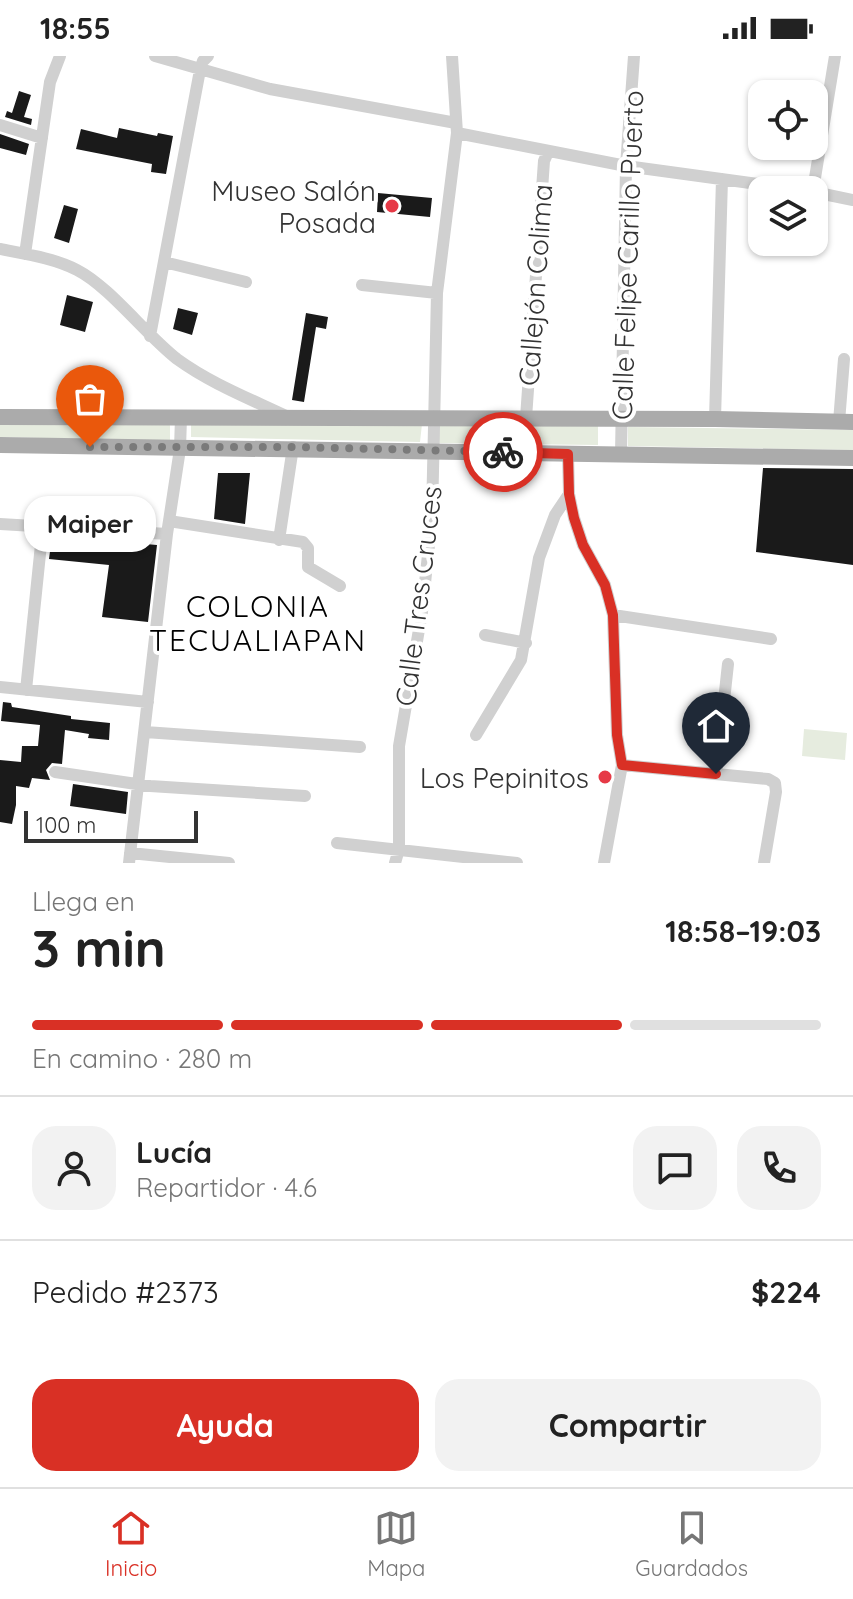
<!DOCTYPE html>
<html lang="es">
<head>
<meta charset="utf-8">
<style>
  body { margin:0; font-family:Quicksand,sans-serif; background:#f2f2f2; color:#222; height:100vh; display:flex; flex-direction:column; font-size:30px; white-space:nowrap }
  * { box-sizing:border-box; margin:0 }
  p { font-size:26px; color:#767676 }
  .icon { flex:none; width:44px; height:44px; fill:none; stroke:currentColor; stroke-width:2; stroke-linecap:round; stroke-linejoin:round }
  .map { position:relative; height:807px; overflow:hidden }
  .side { display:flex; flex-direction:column; background:#fff; flex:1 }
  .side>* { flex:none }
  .controls { position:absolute; left:748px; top:24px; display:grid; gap:16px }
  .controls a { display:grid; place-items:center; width:80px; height:80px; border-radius:16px; background:#fff; box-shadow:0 2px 6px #0004; font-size:40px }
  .scale { position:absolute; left:24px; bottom:20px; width:174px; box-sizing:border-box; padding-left:8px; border:4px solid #333; border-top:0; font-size:22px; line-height:28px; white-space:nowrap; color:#333; -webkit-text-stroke:6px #fff; paint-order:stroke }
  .pin { position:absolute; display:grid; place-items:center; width:68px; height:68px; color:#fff; margin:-82px -34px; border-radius:50% 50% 50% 0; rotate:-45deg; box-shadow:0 0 8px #0007 }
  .pin .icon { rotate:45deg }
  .courier { position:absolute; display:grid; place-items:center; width:80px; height:80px; margin:-40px; border:6px solid #d93025; border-radius:50%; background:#fff; color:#222; box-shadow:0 2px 10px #0007 }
  .bubble { position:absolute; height:56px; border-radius:24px; background:#fff; box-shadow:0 2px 6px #0004; font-size:26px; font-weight:800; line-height:56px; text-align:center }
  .summary em { font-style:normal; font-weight:800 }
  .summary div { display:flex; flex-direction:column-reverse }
  .summary { display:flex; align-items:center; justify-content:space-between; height:136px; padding:0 32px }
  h1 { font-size:52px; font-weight:800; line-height:60px }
  .bar { display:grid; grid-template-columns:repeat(4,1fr); gap:12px 8px; align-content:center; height:96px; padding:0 32px }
  .bar i { height:10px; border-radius:6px; background:#e0e0e0 }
  .bar .selected { background:#d93025 }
  .bar p { grid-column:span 4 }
  .line { display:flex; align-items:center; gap:20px; padding:0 32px; border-top:2px solid #e0e0e0 }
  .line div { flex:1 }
  .round { display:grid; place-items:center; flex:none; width:84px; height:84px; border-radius:24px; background:#f2f2f2 }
  .action { display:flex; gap:16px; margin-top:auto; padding:16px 32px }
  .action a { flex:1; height:92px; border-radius:24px; background:#d93025; color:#fff; font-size:32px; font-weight:800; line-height:92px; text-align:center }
  .action a+a { background:#f2f2f2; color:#222 }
  .status { display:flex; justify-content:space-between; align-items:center; height:56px; padding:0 40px; background:#fff; direction:ltr }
  .status svg { height:22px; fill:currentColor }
  .dock { display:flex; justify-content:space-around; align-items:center; height:112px; border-top:2px solid #e0e0e0; background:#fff; font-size:22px; color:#767676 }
  .dock a { display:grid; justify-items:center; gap:4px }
  .dock .selected { color:#d93025 }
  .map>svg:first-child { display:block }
  .green { fill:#e6ecdf }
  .building { fill:#1a1a1a }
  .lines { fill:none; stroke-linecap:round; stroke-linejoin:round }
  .minor { stroke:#d0d0d0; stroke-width:12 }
  .major { stroke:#ababab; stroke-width:16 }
  .done { stroke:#7a7a7a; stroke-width:8; stroke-dasharray:0 14.4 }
  .route { stroke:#d93025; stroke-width:10 }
  .poi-dot { fill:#e63946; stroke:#fff; stroke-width:3 }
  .labels { text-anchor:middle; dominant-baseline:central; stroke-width:8; stroke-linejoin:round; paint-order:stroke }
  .poi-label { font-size:28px; fill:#333; stroke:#fff; text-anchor:end }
  .street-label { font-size:28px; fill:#333; stroke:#fff }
  .neighbourhood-label { font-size:30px; letter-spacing:2px; fill:#000; stroke:#fff }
</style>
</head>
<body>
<div class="status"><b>18:55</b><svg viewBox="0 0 49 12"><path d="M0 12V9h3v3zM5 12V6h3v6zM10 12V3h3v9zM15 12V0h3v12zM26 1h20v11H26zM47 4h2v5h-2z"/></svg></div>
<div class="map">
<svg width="853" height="807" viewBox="0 0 853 807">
  <rect width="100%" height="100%" fill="#fff"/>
  <path class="green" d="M170 367V385L0 381V368Z
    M191 368H422L420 386 191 381Z
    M439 369 598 370V389L437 387Z
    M628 371 853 374V394L628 390Z
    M804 673 847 677 845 704 802 700Z"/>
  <path class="building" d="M19 35 31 39 24 61 32 63 31 69 5 61 7 55 12 57Z
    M119 72 157 80 158 77 173 80 166 118 151 116 152 108 76 93 81 73 117 82Z
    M0 78 29 88 26 99 0 92Z
    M378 137 432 142 430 161 377 156Z
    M64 149 78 153 69 187 54 182Z
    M67 239 93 246 85 276 60 269Z
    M178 252 198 257 192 279 173 273Z
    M306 257 328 261 326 273 316 271 304 346 292 344Z
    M763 412 853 413V509L756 496Z
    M218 417H250L245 468 214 463Z
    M52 480 157 489 148 566 102 561 109 509 49 503Z
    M3 646 11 647 12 651 71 660V663L110 667 109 684 88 682 89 678 65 674 62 708 52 707 46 714 50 724 32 722 29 732 16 730V749L12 768 0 766V704L21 706 22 690H38L40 669 1 665Z
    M73 728 128 736 126 758 70 750Z"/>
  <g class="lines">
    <path class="minor" d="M155 0 270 33 456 67
      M0 69 42 82
      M457 77 626 110 801 134
      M813 134 835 0
      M814 136 853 144
      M0 193C25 198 54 202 77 214 110 231 145 278 177 303 210 327 248 342 286 360
      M25 198 50 26 60 0
      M164 206 246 226
      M362 229 437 237
      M150 280 200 14 203 5 208 0
      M526 362 544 105 548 96
      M715 363 722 123
      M839 366 844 303
      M568 398 569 438 574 462 583 489 605 529 613 559 617 679 622 709 604 807
      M621 398 626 110 634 0
      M169 465 303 486 308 492V511L340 530
      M0 468 167 478
      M279 484 293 391
      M613 559 771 583
      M485 579 526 587
      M0 631 148 646
      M26 634 43 469
      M145 676 360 691
      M476 679 521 604 539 502 555 459 569 438
      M622 709 768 723 775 727 776 736 764 807
      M55 716 150 730 305 740
      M716 718 728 608
      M337 787 517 807
      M130 797 229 807
      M129 807 167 478 180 393 181 361
      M395 807 399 793V690L422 556 432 460 437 237 457 77 452 0"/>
    <path class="major" d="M0 361 715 363 853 366
      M0 389 853 402"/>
  </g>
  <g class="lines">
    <path class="done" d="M90 391H293L503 396"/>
    <path class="route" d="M503 396 568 398 569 438 574 462 583 489 605 529 613 559 617 679 622 709 716 718"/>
  </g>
  <g class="poi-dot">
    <circle cx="392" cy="150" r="8"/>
    <circle cx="605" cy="721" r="8"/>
  </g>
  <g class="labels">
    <g class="poi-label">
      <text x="376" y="134">Museo Salón<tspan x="376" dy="32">Posada</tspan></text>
      <text x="589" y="721">Los Pepinitos</text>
    </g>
    <g class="street-label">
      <text transform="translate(627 199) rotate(-88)">Calle Felipe Carillo Puerto</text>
      <text transform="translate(535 229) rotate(-86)">Callejón Colima</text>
      <text transform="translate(418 540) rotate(-83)">Calle Tres Cruces</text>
    </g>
    <g class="neighbourhood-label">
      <text x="258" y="550">COLONIA<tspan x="258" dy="34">TECUALIAPAN</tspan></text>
    </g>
  </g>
</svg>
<div class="controls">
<a><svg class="icon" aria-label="locate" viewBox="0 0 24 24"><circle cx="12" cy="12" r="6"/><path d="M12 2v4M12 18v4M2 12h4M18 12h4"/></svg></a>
<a><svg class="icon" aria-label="layers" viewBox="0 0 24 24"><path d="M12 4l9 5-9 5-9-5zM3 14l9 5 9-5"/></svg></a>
</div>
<div class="scale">100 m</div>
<div class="pin" style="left:90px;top:391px;background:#ea580c"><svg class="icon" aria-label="bag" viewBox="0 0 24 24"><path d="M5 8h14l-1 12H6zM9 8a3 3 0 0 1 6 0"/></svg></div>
<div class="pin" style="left:716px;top:718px;background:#1f2937"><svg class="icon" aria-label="home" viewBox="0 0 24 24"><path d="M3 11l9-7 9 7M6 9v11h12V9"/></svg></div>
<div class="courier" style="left:503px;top:396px"><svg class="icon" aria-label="bike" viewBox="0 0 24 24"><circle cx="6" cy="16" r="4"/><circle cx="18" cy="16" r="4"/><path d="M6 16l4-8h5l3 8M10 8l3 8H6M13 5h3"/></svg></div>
<div class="bubble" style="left:24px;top:440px;width:132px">Maiper</div>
</div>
<section class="side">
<div class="summary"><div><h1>3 min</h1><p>Llega en</p></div><em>18:58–19:03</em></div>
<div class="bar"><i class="selected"></i><i class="selected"></i><i class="selected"></i><i></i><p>En camino · 280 m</p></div>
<div class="line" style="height:144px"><a class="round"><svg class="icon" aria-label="person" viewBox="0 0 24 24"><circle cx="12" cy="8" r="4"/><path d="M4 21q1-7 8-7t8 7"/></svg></a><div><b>Lucía</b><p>Repartidor · 4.6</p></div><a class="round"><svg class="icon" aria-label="chat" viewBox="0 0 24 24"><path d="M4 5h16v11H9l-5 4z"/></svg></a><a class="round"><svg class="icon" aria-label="phone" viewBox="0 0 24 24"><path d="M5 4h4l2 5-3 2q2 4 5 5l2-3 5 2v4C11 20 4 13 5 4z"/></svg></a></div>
<div class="line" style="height:104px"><div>Pedido #2373</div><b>$224</b></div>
<div class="action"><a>Ayuda</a><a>Compartir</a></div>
</section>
<nav class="dock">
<a class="selected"><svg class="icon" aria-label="home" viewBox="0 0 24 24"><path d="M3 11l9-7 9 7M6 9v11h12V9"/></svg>Inicio</a>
<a><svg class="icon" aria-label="map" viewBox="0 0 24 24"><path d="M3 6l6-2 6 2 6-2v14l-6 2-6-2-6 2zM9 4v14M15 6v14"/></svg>Mapa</a>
<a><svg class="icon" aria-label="saved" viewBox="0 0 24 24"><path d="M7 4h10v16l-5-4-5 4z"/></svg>Guardados</a>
</nav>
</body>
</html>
